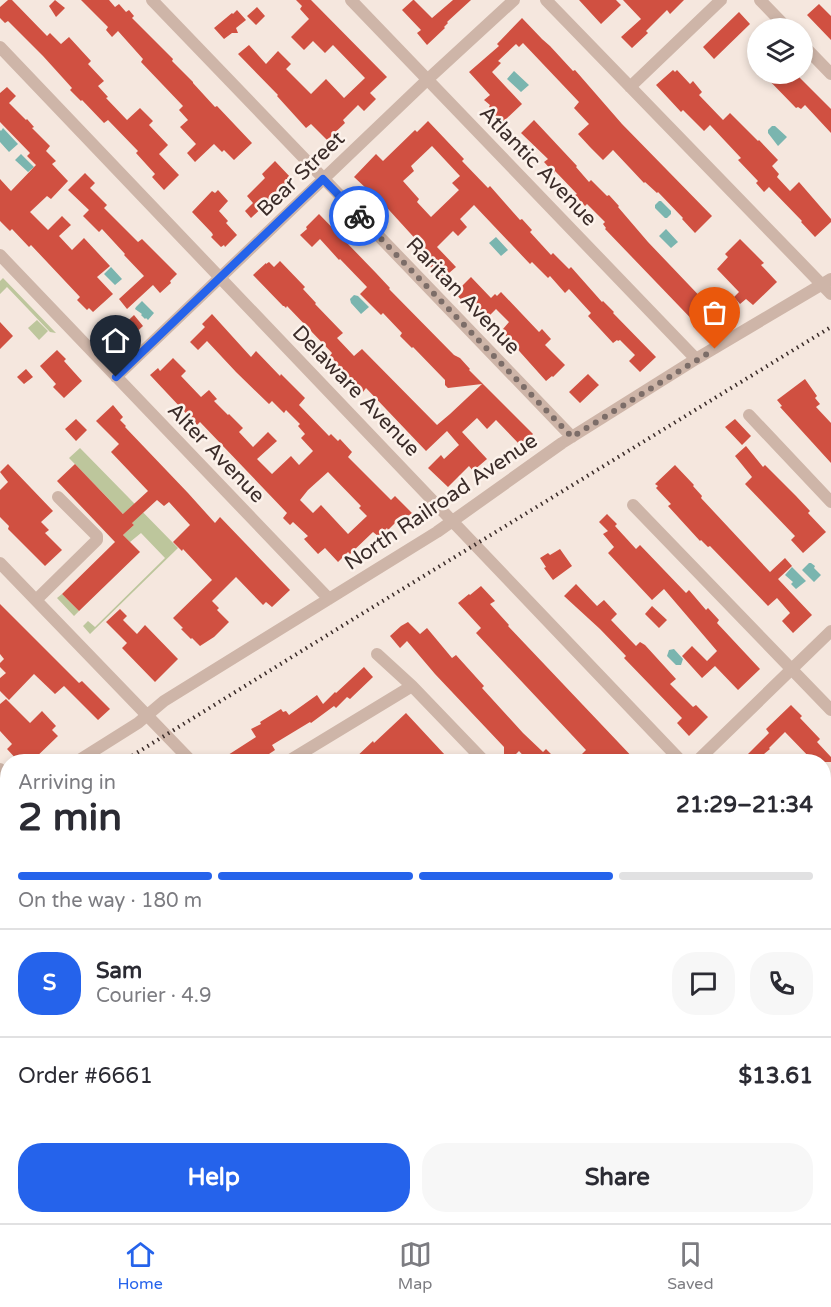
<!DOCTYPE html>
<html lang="en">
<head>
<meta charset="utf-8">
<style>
  body { margin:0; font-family:"Varela Round",sans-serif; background:#f7f7f7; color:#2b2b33; height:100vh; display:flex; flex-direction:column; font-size:22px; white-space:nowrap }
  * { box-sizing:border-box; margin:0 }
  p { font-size:20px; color:#7c7c81 }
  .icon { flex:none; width:33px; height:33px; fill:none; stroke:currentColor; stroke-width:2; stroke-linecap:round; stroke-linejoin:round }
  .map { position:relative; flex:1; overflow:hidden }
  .sheet { position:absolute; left:0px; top:754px; width:831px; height:470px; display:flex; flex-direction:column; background:#fff; border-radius:24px 24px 0 0; box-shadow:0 3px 9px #0003 }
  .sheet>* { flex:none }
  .buttons { position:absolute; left:747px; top:18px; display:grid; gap:12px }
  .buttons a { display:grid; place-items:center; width:66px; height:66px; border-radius:50%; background:#fff; box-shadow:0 3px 9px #0003; font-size:30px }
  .pin { position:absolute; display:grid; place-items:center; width:51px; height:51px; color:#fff; margin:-62px -26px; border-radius:50% 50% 50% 0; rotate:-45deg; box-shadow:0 0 6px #0007 }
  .pin .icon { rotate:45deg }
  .courier { position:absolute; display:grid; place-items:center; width:60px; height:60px; margin:-30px; border:4px solid #2563eb; border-radius:50%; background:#fff; color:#222; box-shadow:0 2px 8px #0007 }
  .head em { font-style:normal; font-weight:700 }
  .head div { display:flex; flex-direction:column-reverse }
  .head { display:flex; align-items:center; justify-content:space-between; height:102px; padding:0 18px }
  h1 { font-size:39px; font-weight:700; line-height:45px }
  .bar { display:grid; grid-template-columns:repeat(4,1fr); gap:9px 6px; align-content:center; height:72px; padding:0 18px }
  .bar i { height:8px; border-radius:4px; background:#e1e1e2 }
  .bar .current { background:#2563eb }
  .bar p { grid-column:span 4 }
  .line { display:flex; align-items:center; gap:15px; padding:0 18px; border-top:2px solid #e1e1e2 }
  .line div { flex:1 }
  .round { display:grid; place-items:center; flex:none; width:63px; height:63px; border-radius:24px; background:#f7f7f7 }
  .button { display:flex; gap:12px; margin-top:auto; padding:12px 18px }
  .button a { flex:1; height:69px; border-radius:24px; background:#2563eb; color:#fff; font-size:24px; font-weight:700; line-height:69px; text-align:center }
  .button a+a { background:#f7f7f7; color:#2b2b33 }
  .tab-bar { display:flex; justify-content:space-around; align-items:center; height:84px; border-top:2px solid #e1e1e2; background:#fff; font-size:16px; color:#7c7c81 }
  .tab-bar a { display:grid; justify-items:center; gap:3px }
  .tab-bar .current { color:#2563eb }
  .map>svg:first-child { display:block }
  .green { fill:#bdc69c }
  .water { fill:#7ab5af }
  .building { fill:#d05041; fill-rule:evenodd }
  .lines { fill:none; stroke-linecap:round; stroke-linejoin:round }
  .minor-tunnel { stroke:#d0c2ba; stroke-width:12; stroke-dasharray:12 6; stroke-linecap:butt }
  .path { stroke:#ba9e92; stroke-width:2; stroke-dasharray:3 3; stroke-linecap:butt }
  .minor { stroke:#ceb5a8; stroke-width:12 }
  .major { stroke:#7e6059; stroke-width:15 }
  .rail { stroke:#3b2c29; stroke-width:4; stroke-dasharray:1.5 4.5; stroke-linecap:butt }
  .done { stroke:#7c6d68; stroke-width:6; stroke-dasharray:0 10.8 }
  .route { stroke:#2563eb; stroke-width:8 }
  .labels { text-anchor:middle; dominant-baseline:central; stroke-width:5; stroke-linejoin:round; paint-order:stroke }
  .street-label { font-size:21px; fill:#3b2c29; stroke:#fcf2eb }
</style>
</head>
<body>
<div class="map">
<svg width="831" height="1223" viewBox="0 0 831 1223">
  <rect width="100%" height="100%" fill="#f5e7de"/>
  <path class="green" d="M3 278 56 333 50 332 7 287 0 294V281Z
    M37 320 48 331 39 340 28 328Z
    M80 448 178 548 90 634 83 626 88 621 95 627 165 558 141 533 130 542 123 535 134 525 69 458Z
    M62 594 79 611 74 616 57 598Z"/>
  <path class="water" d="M514 71 529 85 521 92 507 79Z
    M772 126H775L787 137 778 146 768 133V130Z
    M3 128 18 144 9 152 0 142V130L1 131Z
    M21 154 34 167 28 172 15 160Z
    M659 201H661L671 211V214L667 218H665L655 208V205Z
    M666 229 678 242 671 248 659 236Z
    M496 237 508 250 501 256 489 243Z
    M111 267 122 279 115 285 104 274Z
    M354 295 358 296 369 307 361 314 351 303 350 299Z
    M142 301 154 313 148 320 146 318 145 319 141 315 142 314 135 309 136 307Z
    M809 563H811L815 566 814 568 821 575 814 582 802 570Z
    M792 567 806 581 796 589 791 584 793 582 785 575Z
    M674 649 683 659 681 665H676L667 656 669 650Z"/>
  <path class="building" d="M8 0H12L47 36 50 33 61 44 69 37 91 61 88 64 104 81 98 86 108 97 106 98 127 120 140 108 153 121 149 125 168 145 159 154 179 175 164 190 152 177 155 174 136 153 138 151 108 120 104 123 82 100 81 101 70 90 72 88 43 56 8 21 5 23 0 18V7Z
    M55 0 65 8 56 17 49 6Z
    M81 0H109L115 7 119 4 126 12 129 10 134 16 132 18 173 59 172 61 193 82V83L215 107 217 106 252 143 234 160 224 150 222 152 214 144 195 162 187 153 196 144 180 127 188 120 179 110 183 106 141 62 143 59 118 31 112 37 106 30 108 27Z
    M296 0H311L387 77 370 93 376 99 364 111 358 105 343 120 345 123 327 140 311 124 306 128 277 96 278 95 238 54 249 45 266 64 278 51 291 64 286 69 311 94 326 79 344 98 365 78 333 45 325 53 313 41 304 50 291 37 309 19 300 9 302 6Z
    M413 0H414L432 18 453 0H471L447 22 448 23 444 27 445 28 427 45 417 33 421 30 402 10Z
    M579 0H616L621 5 601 24Z
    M623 0H684L670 14 667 10 646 31 648 33 632 48 621 37 641 19Z
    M819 4 831 16V40L807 15Z
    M257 7 265 16 256 25 247 16Z
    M237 10 246 20 236 28 238 33H232L224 39 214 28 232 13 233 14Z
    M739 12 750 24 714 59 703 47Z
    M522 18 542 39 550 46 573 71 575 70 622 124 712 216 695 233 682 219 683 218 658 192 657 193 645 182 644 183 613 150 603 160 590 147 578 134 589 124 574 108 579 102 523 43 519 47 516 44 498 61 501 63 492 72 522 104 503 122 500 118 498 119 492 112 493 111 489 107 490 105 484 100 490 95 469 72 499 46 497 44Z
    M673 70 675 72 677 70 690 84 693 81 702 92 699 95 723 120 730 113 758 141 759 140 778 160 772 166 779 174 777 177 790 191 799 182 831 219V222L815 237 801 222 802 221 769 187 764 192 756 183 758 181 738 160 741 158 710 125 704 131 683 110 681 112 656 85Z
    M763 74H796L831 109V133L805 105 801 109 798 107 796 108Z
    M7 87 16 96 9 103 26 120 27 119 34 127 32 128 50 146 46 151 56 161 52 164 68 181 51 199 47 196 30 212 48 230 62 216 71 225 59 236 72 250 84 238 110 266 97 277 113 294 93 312 89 308 87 310 77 300 80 297 31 245 29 247 12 229 10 231 0 221V179L11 191 36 165 27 156 30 153 0 122V93Z
    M534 120 577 166 576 167 589 182 591 180 607 196 609 195 619 206 618 207 648 242 709 306 711 304 722 315 704 332 605 229 606 228 603 224 605 222 587 204 585 206 575 195 577 194 555 171 554 173 544 162 548 159 521 133Z
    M428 121 464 159 462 161 488 188 490 186 520 220 522 219 532 230 530 232 551 255 553 253 569 269 571 267 602 302 603 301 614 312 613 313 656 357 640 372 629 361 635 355 620 340 618 341 617 340 613 343 588 316 591 313 569 289 565 293 550 276 548 278 532 262 530 264 474 205 460 219 467 227 458 236 453 231 437 247 456 267 442 279 414 250 420 244 379 199 376 202 366 192 368 190 354 177 376 154 383 161 415 130 417 132ZM432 146 460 176 452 183 459 190 431 217 417 202 419 199 403 181 414 171 411 166Z
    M275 161 292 179 251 218 245 211 253 203 247 196 265 178 262 174Z
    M85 173 95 183 90 188 107 205 104 208 138 242 142 239 177 274 170 281 171 283 160 293 153 285 127 309 119 299 144 276 124 255 125 254 102 229 99 232 83 216 89 210 68 190Z
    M218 190 228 201 219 211 228 221 226 223 237 235 225 247 224 245 221 247 211 237 213 235 212 233 192 212 212 191 215 193Z
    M319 214 376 273 390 288 389 289 454 355 460 358 470 369 469 370 533 434 521 446 496 420 487 429 477 418 462 432 487 459 473 471 469 466 448 487 428 468 441 455 444 459 459 445 447 431 426 451 366 388 363 392 334 362 335 361 330 356 332 353 287 306 286 308 284 306H283L253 275 266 263V264L269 262 274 267 280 261 305 287 303 289 316 303 315 304 343 333 337 338 354 356 362 349 437 425 450 414 482 384 448 388 445 385V380L413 347 412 348 400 336 402 333 383 313 381 315 360 294 367 287 340 259 339 260 320 239 312 247 300 235 307 229 306 227Z
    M740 239 764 263 761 265 777 282 753 305 746 299 740 304 734 297 739 292 717 269 728 257 725 254Z
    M471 277 491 298 495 294 497 296 501 292 539 332 542 329 551 339 545 345 565 365 553 377 552 376 546 381 512 343 505 335 507 333 503 329 509 322 496 309 487 318 470 300 465 304 455 293Z
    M212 314 251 357 256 351 280 376 281 374 305 398 299 405 329 436 331 434 338 441 340 439 352 452 348 457 391 500 395 496 412 513 396 525 395 523 388 530 387 528 378 536 373 532 350 554 348 552 338 562 325 548 318 554 304 539 308 536 293 522 290 525 283 518 287 513 200 422 197 425 150 375 158 368 160 371 173 358 186 371 181 376 201 397 209 390 217 399 214 401 228 415 229 414 243 428 239 432 253 447 268 432 277 441 257 459 272 474 291 456 299 465 313 451 301 438 305 434 298 426 300 424 286 410 284 413 272 401 269 404 236 372 207 341 198 350 190 342 205 327 202 324ZM328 472 361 506 359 508 367 516 348 534 321 505 313 513 300 500 308 490Z
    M134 315 143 326 121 346 112 336Z
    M0 322 13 336 0 349Z
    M57 350 66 359 64 361 82 381 64 398 53 387 56 384 40 366Z
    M26 369 33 377 24 384 17 377Z
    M588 374 599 385 580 403 569 392Z
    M805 379 817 396 815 398 820 404 816 407 831 423V463L780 407 782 406 777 400Z
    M113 405 123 417 120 420 126 426 125 427 188 493 215 523 220 517 290 590 272 607 266 602 263 605 236 577 212 601 219 608 217 610 229 622 214 637 200 646 192 638 191 639 181 629 183 628 173 618 212 580 183 549 182 551 173 542 190 525 169 502 164 506 157 500 132 523 134 525 123 535 140 552 79 611 62 594 115 542 57 481 75 464 123 514 148 491 111 452 119 444 96 421Z
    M76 419 87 430 76 441 65 429Z
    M735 419 751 436 742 445 725 427Z
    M746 446 763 467 765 465 796 496 810 511 808 513 826 532 803 553 791 540 795 536 745 484 752 477 735 456Z
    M8 464 53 511 41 522 49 530 45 533 62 550 45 566 8 529 9 526 0 517V490L8 482 0 472Z
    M675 465 694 485 693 486 702 496 701 498 770 572 785 558 792 566 778 579 812 615 793 633 782 621 790 613 777 598 768 606 710 546 708 547 701 540 700 541 668 506 671 504 656 488 658 486 655 484Z
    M607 514 617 524 615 526 636 549 640 545 686 593 689 590 706 610 708 608 719 620 717 623 760 669 738 690 715 666 702 678 682 656 692 646 707 661 717 651 664 589 652 600 608 553 614 547 603 534 608 531 599 522Z
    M560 549 572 566 553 580 544 568 546 567 540 558 548 553 550 555Z
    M576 584 597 606 604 600 617 614 611 620 636 646 640 642 645 645 676 679 670 684 693 707 696 705 708 717 689 736 677 723 682 718 624 658 626 656 600 629 564 596Z
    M481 586 495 601 490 604 509 625 508 626 637 762H590L582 754 586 750 476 633 481 628 458 603 469 594 470 595Z
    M0 604 79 683 82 681 110 709 98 720 64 686 55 694 34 674 9 700 0 691V678L6 673 0 667V663L4 659 0 654Z
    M652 606 667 620 659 628 645 614Z
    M120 609 127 616 123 620 137 634 145 625 178 659 155 682 122 648 127 643 106 622Z
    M408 622 420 634 427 628 452 658 456 655 484 686 482 688 523 733 543 752 546 749 553 756 550 760 552 762H529L519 751 510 760 504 754V747L435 674 407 641 400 648 390 636 401 626Z
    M364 667 373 677 350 699 347 697 336 708 334 706 311 723 310 722 272 745 275 750 257 762H232L228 755 256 737 251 729 261 724 260 722 281 709 283 712 286 711 289 715 317 695 323 704 335 692 336 693Z
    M6 699 30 723 42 711 56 726 52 730 58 736 31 762H19L7 749 12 744 0 731V704Z
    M791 705 802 716 800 718 820 739 817 742 831 757V762H814L785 732 769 748 770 749 764 754 771 762H740L769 733 766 729Z
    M406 713 445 755 437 762H351L373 741 374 743Z"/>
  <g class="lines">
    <path class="minor-tunnel" d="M824 1067 827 1064
      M824 1082 831 1074
      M828 1093 831 1090"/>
    <path class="path" d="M0 827V828"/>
    <path class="minor" d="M152 0 572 437
      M351 0 696 359
      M546 0 831 294
      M760 0 787 28
      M802 44 831 74
      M0 47 682 762
      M630 87 721 0
      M0 255 329 599
      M116 377 427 80 514 0
      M749 415 831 502
      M633 505 831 710
      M0 563 192 762
      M36 600 97 540V536L58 497
      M377 654 412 686 485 762
      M76 762 138 723 164 701 437 532 562 443 696 359 831 279
      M287 762 412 686
      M696 762 831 631
      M0 769 8 777
      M0 809 8 804
      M824 908 831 916
      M0 938 8 933
      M0 973 8 980
      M0 1174 8 1182
      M41 1216 47 1223
      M235 1216 241 1223
      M433 1216 440 1223
      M633 1216 639 1223
      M310 1223 317 1216"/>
    <path class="major" d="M824 1124 831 1117
      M824 1154 831 1147
      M718 1223 725 1216
      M755 1223 761 1216"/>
    <path class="rail" d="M122 762 355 618 831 327
      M0 847 8 842"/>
  </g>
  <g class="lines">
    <path class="done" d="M359 216 572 437 715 349"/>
    <path class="route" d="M116 377 323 179 359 216"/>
  </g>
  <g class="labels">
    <g class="street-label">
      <text transform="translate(538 166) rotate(46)">Atlantic Avenue</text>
      <text transform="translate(301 174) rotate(-44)">Bear Street</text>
      <text transform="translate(463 296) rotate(46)">Raritan Avenue</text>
      <text transform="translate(356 391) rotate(46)">Delaware Avenue</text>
      <text transform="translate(216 453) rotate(46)">Alter Avenue</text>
      <text transform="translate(441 502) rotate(-34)">North Railroad Avenue</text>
    </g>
  </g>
</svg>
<div class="buttons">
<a><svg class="icon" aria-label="layers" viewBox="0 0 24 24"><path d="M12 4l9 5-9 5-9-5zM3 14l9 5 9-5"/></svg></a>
</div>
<div class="pin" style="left:715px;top:349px;background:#ea580c"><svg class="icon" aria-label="bag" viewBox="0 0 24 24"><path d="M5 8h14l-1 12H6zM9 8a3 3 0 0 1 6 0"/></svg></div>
<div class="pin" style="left:116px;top:377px;background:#1f2937"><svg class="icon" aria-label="home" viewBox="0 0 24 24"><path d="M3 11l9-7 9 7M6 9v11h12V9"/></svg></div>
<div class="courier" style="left:359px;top:216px"><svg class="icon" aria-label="bike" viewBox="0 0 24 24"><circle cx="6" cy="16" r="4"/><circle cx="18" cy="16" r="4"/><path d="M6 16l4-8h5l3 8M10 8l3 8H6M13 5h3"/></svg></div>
<section class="sheet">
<div class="head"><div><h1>2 min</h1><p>Arriving in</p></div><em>21:29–21:34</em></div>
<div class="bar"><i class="current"></i><i class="current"></i><i class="current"></i><i></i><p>On the way · 180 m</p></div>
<div class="line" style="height:108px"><b class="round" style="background:#2563eb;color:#fff">S</b><div><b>Sam</b><p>Courier · 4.9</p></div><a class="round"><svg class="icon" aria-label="chat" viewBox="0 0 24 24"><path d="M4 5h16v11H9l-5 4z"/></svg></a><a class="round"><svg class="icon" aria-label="phone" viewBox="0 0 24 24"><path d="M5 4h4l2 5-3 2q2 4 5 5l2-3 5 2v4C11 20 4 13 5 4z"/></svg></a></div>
<div class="line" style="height:78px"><div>Order #6661</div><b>$13.61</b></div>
<div class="button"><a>Help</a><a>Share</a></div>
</section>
</div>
<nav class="tab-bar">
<a class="current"><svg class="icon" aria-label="home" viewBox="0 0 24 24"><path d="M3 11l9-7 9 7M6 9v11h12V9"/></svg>Home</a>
<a><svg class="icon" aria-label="map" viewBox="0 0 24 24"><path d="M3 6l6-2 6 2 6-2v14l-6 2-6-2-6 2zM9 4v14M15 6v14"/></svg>Map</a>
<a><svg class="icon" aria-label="saved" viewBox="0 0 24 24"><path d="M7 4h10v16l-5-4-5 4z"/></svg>Saved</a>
</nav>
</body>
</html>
